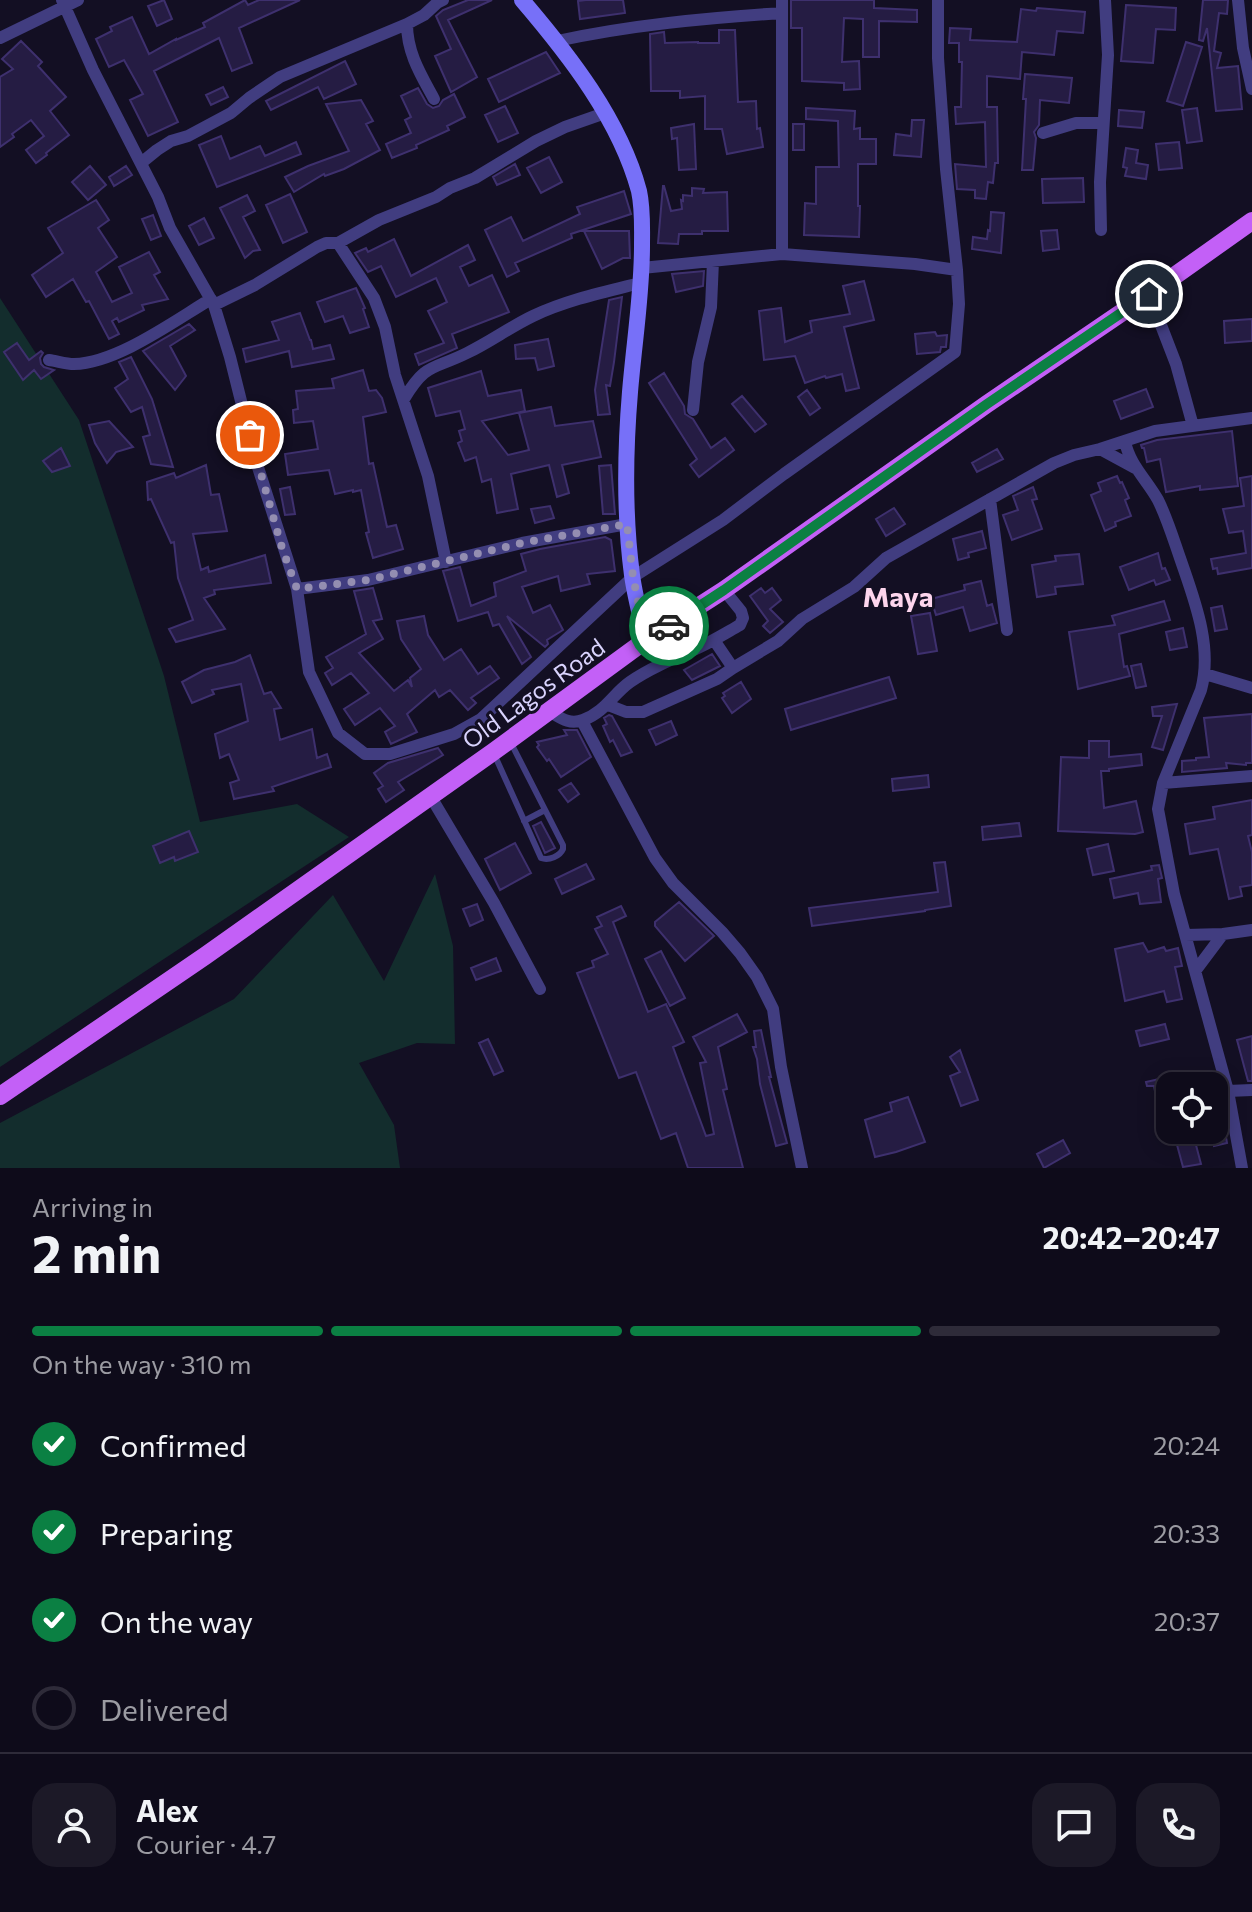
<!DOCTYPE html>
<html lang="en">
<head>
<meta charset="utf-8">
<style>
  body { margin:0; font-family:Commissioner,sans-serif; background:#1c1927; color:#f1f3f6; height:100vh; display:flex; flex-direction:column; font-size:30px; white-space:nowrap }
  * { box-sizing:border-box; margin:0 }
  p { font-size:26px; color:#9b9ba2 }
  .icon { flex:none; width:44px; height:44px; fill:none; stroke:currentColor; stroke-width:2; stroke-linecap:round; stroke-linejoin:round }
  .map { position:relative; height:1168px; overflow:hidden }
  .sheet { display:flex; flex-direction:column; background:#0e0b1a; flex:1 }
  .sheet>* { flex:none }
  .tools { position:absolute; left:1156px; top:1072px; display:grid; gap:16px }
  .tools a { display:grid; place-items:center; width:72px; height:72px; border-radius:16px; background:#0e0b1a; box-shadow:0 4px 20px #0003,0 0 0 2px #2e2b39; font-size:40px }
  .pin { position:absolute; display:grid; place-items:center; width:68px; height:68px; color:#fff; margin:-34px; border:4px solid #fff; border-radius:50%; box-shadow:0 2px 8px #0007 }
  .courier { position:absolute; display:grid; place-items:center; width:80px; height:80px; margin:-40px; border:6px solid #0b8043; border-radius:50%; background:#fff; color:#222; box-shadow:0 2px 10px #0007 }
  .summary em { font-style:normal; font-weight:700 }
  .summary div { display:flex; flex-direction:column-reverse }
  .summary { display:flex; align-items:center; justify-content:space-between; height:136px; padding:0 32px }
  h1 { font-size:52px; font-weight:700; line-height:60px }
  .bar { display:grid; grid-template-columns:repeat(4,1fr); gap:12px 8px; align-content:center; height:96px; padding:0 32px }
  .bar i { height:10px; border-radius:6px; background:#2e2b39 }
  .bar .selected { background:#0b8043 }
  .bar p { grid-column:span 4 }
  .line { display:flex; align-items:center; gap:20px; padding:0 32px; border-top:2px solid #2e2b39 }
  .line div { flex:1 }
  .round { display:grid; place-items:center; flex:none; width:84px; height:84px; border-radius:24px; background:#1c1927 }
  ol { padding:0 32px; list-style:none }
  li { display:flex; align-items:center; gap:24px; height:88px }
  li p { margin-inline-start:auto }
  li .icon { padding:8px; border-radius:50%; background:#0b8043; color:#fff; stroke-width:4 }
  li:last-child { color:#9b9ba2 }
  li i { width:44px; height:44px; border:4px solid #2e2b39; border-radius:50% }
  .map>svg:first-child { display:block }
  .green { fill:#132d2d }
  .building { fill:#251c43; stroke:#3e306e; stroke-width:2 }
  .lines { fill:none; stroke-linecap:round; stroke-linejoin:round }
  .lane { stroke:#413d80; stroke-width:6 }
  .street { stroke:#413d80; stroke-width:12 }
  .secondary { stroke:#7770f8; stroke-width:16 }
  .primary { stroke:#c360f7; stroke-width:18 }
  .done { stroke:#948eb1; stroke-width:8; stroke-dasharray:0 14.4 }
  .route { stroke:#0b8043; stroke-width:10 }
  .labels { text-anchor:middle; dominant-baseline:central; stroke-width:6; stroke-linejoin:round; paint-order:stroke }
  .street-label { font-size:24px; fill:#d9d3fd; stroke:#130f23 }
  .quarter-label { font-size:28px; font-weight:bold; fill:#fdd5ed; stroke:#130f23 }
</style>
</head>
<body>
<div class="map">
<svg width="1252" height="1168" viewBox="0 0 1252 1168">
  <rect width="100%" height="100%" fill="#130f23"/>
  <path class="green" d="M0 298 79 420 164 676 200 822 297 804 349 837 0 1067Z
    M435 874 453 946 455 1044 417 1043 359 1063 394 1125 400 1168H0V1123L234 999 333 895 384 981Z"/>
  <path class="building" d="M164 0 172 19 157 26 148 6Z
    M245 0 248 5 259 0H300L239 28 252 63 232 71 219 38 154 71 178 122 148 136 130 100 143 94 124 60 109 67 96 39 112 31 110 27 132 17 149 54 176 39V40L205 27 203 23Z
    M468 0H492L448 20 477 77 451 92 435 56 451 49 436 16 443 10Z
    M586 0H623L625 13 580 19 578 1Z
    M791 0H874V8L917 10V22L879 21V57H863V19L844 18 842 62 859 61 860 89 844 90V83L802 81V28H791Z
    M1203 0H1228L1227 14 1219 13 1214 51 1221 53 1217 68 1238 66 1242 109 1216 111 1207 28 1203 41 1199 40Z
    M1126 5 1176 8 1175 30 1156 29 1153 63 1121 61Z
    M1037 8 1085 12 1083 33 1057 31 1054 55 1022 52 1020 79 987 76V107H997L998 163H995L993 183 988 182 986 199 975 198V190L957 189 955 164 986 167 985 122 956 124 955 107H961L962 62H959V43H949L950 28 971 29 970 40 1017 42 1021 9 1036 11Z
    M719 30H735L738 102 756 101 757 129 760 128 763 147 727 154 722 129H705V96L680 98V91H651L650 34 664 32 665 43 698 42V43H719Z
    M21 41 42 62 38 66 66 97 50 111 69 135 46 153 47 155 36 163 26 150 44 136 31 120 12 134 14 137 0 147V77L13 69 2 59Z
    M1186 42 1202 47 1183 106 1167 101Z
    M546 52 560 73 499 102 488 79Z
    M345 61 356 84 324 99 318 87 271 110 266 101Z
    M1025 74 1072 78 1069 103 1040 100 1039 125 1034 132 1036 138 1033 170H1022L1026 99H1023Z
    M223 87 228 97 211 105 206 95Z
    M418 88 427 104 433 108 439 106 443 100 454 94 465 117 447 126 449 130 416 145 417 148 392 158 386 144 411 133 405 120 411 117 401 96Z
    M361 100 373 121 366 124 380 150 344 169 325 176 324 174 294 192 285 177 308 166 349 151 326 104Z
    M505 106 518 133 498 142 485 115Z
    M806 108 855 111 854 129 860 128V139H876V164H858V206H860L859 237 804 235 805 203 816 204V167H839L838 121 806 119Z
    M1197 108 1202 141 1187 143 1182 110Z
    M1119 110 1144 112 1142 128 1118 126Z
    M912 120H924L921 157 894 155 896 134 911 136Z
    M694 124 696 169 679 170 677 138 672 139 671 128Z
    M793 124H804V150H793Z
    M221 136 230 159 260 146 265 156 296 142 301 154 217 187 199 145Z
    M1179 142 1182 168 1159 170 1156 144Z
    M1126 148 1138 150 1136 163 1148 165 1146 179 1125 176 1127 168 1123 167Z
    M549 157 562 182 541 193 527 168Z
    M515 164 520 175 497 185 493 177Z
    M90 166 106 185 88 200 72 182Z
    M126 166 132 175 114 186 109 177Z
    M1083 178 1084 202 1043 203 1042 179Z
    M663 186H664L671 211 682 209 681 200 683 201V195L692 196V188L704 189 703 193 727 192 728 231H702V234H679L678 244 658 243Z
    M624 191 631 214 571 234 572 238 515 263 519 271 507 277 485 230 511 217 523 241 580 214 577 207Z
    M290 194 307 232 283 243 266 205Z
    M247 195 255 211 243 217 260 250 253 251 245 258 220 208Z
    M96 200 109 220 98 228 117 257 96 272 112 302 132 293 119 267 149 252 160 272 154 275 168 299 142 305 144 310 119 322 117 318 112 321 119 334 109 339 89 301 86 302 73 279 46 297 32 275 63 253 48 228Z
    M991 212 1004 213 1001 253 972 249 973 237 987 239 988 230 990 231Z
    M153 215 161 236 151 240 142 219Z
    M204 218 214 238 199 245 189 226Z
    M1057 230 1059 249 1043 251 1041 231Z
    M584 231H629L630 258H623L602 269Z
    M394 239 411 276 468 245 475 260 460 267 469 286 492 275 509 312 452 334 457 348 419 365 415 354 444 343 428 311 447 302 436 278 396 297 381 266 368 272 355 253 366 248 368 252Z
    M704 271 703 286 676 292 672 274Z
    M864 281 874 320 844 327 859 388 846 391 842 374 826 378 825 376 805 383 795 356 764 360 759 311 781 308 785 342 812 332 810 321 850 314 843 286Z
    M356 288 365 308 363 309 369 327 350 333 343 316 325 322 317 302Z
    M622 297 614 362 610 386 606 385 610 414 598 415 595 390 609 300Z
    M300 313 310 340H311L313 349 330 345 334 359 292 367 289 351 246 362 243 349 279 340 272 322Z
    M1252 319V341L1225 343 1224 321Z
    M189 324 195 330 170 346 186 376 175 390 143 351Z
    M935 332 937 336 947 335 946 347H941L940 352 917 354 915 334Z
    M548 339 554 366 538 370 535 358 516 359 515 345Z
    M17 343 29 360 41 351 43 353 40 358 41 364 44 367 54 370 41 379 34 370 23 380 4 352Z
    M131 357 152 399 173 467 151 464 143 437 150 435 142 407 131 412 115 388 128 379 119 362Z
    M363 370 369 391 376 390 382 398 386 412 363 417 369 464 373 463 387 527 396 525 403 549 373 558 366 533 369 532 361 490 353 492V490L335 494 329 470 288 475 285 454 318 449 313 421 294 423 293 410 298 409 296 391 334 388 332 379Z
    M481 371 488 396 521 390 525 411 482 421 508 455 529 450 519 413 551 407 555 426 593 421 601 457 562 465 569 493 557 497 549 465 511 474 518 509 497 513 491 479 482 482 476 457 465 461 458 443 462 441 459 431 465 429 460 411 436 416 428 388Z
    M664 373 684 406 685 414 693 419 711 448 725 438 734 450 699 477 690 465 697 459 649 383Z
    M1146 389 1153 407 1121 419 1114 401Z
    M807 390 820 408 810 415 798 397Z
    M742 396 766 424 755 432 732 404Z
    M109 421 133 447 116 452 107 463 95 443 89 425Z
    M1232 431 1238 486 1200 490V486L1166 492 1160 459 1147 462 1144 448H1142L1141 445 1157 440Z
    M61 448 70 466 52 472 43 461Z
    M997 449 1003 459 977 472 972 463Z
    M206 465 211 495 219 494 227 531 193 534 201 570 208 567 209 572 265 555 271 583 214 590 215 594 204 598 225 629 176 642 169 629 193 620 178 578 174 542 171 543 151 499 148 500 147 482 174 473 176 478Z
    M611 465 615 514H603L599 466Z
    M1117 476 1120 483 1122 482 1129 498 1125 500 1131 516 1115 522 1116 526 1105 531 1091 495 1101 491 1098 483Z
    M1252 476V568L1218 574 1217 568 1213 569 1211 559 1246 553 1243 531 1229 533 1223 509 1244 506 1240 478Z
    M290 487 295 514 285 515 280 489Z
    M1033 487 1037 499 1032 500 1042 529 1012 540 1003 515 1018 510 1013 496Z
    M550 506 554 518 535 523 531 509Z
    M894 508 905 524 886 536 876 519Z
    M982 531 986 548 968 553 969 557 958 560 953 539Z
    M605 537 611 540 615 571 587 574 590 584 561 591 558 576 522 587 533 613 550 605 563 630 547 640 548 644 545 647 507 616 531 657 522 664 499 624 493 626 488 612 458 621 443 571 460 567 471 606 496 596 494 583 526 571 521 554 540 549Z
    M1158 553 1162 569 1165 568 1170 580 1156 585 1154 580 1129 590 1120 567Z
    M1079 554 1083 584 1055 587 1056 594 1037 597 1032 565 1056 561 1055 556Z
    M981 581 987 606 992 604 997 623 970 631 963 607 936 615 931 599 965 590 964 585Z
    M373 588 382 619 373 621 383 639 359 653 394 691 408 680 412 687 410 678 421 669 401 639 397 621 424 616 428 635 444 660 461 649 478 674 490 666 499 678 471 698 476 703 468 710 450 690 439 697 435 690 407 714 417 732 391 744 385 732 395 726 380 708 355 725 344 709 369 693 351 673 332 685 325 673 333 668 326 657 366 634 354 591Z
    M761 588 765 593 772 588 781 600 770 609 783 622 770 633 763 626 768 621 750 596Z
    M1164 601 1170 620 1119 634 1124 667 1127 666 1130 676 1078 689 1069 632 1115 625 1112 616Z
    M1222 606 1227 629 1215 631 1211 608Z
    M930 613 937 651 918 654 911 616Z
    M1183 628 1187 647 1170 650 1166 632Z
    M712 654 720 666 692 680 684 670Z
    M250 655 264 694 271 692 281 708 274 709 280 740 312 729 317 758 327 754 331 767 272 787 274 791 234 799 230 783 239 780 229 754 220 758 215 734 248 721 241 684 212 690 214 694 192 703 182 682 204 670 235 662Z
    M1141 664 1146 686 1136 688 1131 666Z
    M889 677 896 698 791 730 785 709Z
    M741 682 751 699 732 713 722 698 725 696 723 693Z
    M1177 704 1163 750 1152 747 1162 716H1153L1152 707Z
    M1252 714V763H1246V765L1226 763 1227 768 1182 772V761L1196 760V758L1209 757 1204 718Z
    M609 715 612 716 632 752 621 756 613 740 610 742 603 726 607 724 604 718Z
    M671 721 677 735 656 745 649 730Z
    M564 730H577L591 757 561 777 549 759 547 761 537 747 539 745 537 742 567 735Z
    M1089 741H1109V757L1141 754 1142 765 1109 769V771H1101L1104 808 1136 801 1143 832 1135 834 1058 831 1061 757 1089 758Z
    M438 748 443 755 398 782 404 790 386 802 378 789 383 786 374 773 388 763Z
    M928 775 929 787 893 791 892 779Z
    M571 783 579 794 568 802 559 790Z
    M1252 800V835L1248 836 1252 852V885L1240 887 1242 896 1229 899 1218 849 1190 854 1185 824 1215 819 1213 807Z
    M541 822 555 848 545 853 533 826Z
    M1019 823 1021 836 983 840 982 827Z
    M189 831 198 852 175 861 174 857 160 863 153 846Z
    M515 843 531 873 500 890 485 859Z
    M1108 844 1114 871 1093 875 1087 849Z
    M945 862 951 906 925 910V911L812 926 809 908 938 892 934 863Z
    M586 864 594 879 562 894 555 879Z
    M1159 865 1162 878 1158 879 1161 902 1140 904 1138 893 1114 898 1110 879 1152 870 1151 866Z
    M679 902 714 936 685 961 655 926V922Z
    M477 904 483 920 470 926 463 909Z
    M621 906 626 916 613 922 648 1012 666 1004 684 1042 673 1047 706 1136 714 1134 700 1063 706 1062 693 1037 737 1014 747 1032 718 1047 727 1089 723 1090 743 1168H688L676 1133 661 1139 636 1072 619 1078 577 973 594 967 592 961 608 954 595 929 602 926 597 917Z
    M1143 943 1148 952 1164 947 1166 951 1178 948 1182 966 1175 967 1182 999 1167 1002 1164 991 1125 1001 1115 949Z
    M661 951 685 998 670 1006 645 959Z
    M496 958 501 971 476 980 471 968Z
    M1165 1024 1169 1039 1140 1046 1136 1031Z
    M761 1030 771 1077H769L787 1143 776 1146 760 1084 757 1059 753 1047H756L754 1031Z
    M1252 1036V1081H1248L1237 1040Z
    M488 1039 503 1071 494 1075 479 1043Z
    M960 1050 978 1100 961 1106 950 1076 960 1072 950 1057Z
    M1177 1075 1180 1086H1170V1092L1156 1096 1154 1086H1147L1146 1082Z
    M908 1097 925 1142 896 1152 875 1157 865 1120 892 1111 890 1103Z
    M1223 1120 1227 1143 1214 1146 1211 1130H1214V1121Z
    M1173 1130H1192L1201 1164 1183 1167Z
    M1063 1140 1070 1153 1044 1168 1037 1154Z"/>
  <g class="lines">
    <path class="lane" d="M495 756 541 858C549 861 560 856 563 849V845L511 743
      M524 821 545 810"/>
    <path class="street" d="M62 0 93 70 158 197 170 228 214 305 230 357 256 461 297 589 309 672 338 733 365 754H390L454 734 481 719 633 577 723 520 784 474 955 352 959 304 957 270 946 169 938 58V0
      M782 0V254
      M1238 0 1243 48 1252 89
      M407 24C407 53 421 75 434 99
      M0 38 78 0
      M557 41C631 25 706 18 782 13
      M1043 133 1076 123H1103
      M141 163 157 150 171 141 188 136 231 113 249 98 280 77 407 24 424 15 437 3 443 0
      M1101 230 1100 182 1108 55 1105 0
      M338 243 374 298 385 327 395 375 428 476 446 562
      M642 268 782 254 915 264 957 270
      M1149 294 1176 364 1193 426
      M214 305 255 285 317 247 326 243H338L379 220 436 197 450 188 475 178 536 141 565 127 605 113
      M49 360C57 361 66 364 74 364 117 363 174 321 211 299
      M404 399C426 362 433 370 467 353 490 342 510 327 533 316 567 300 604 292 640 283
      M693 410 698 362 711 307 713 261
      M1125 441C1129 464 1147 480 1158 500 1167 518 1173 538 1180 558 1194 599 1213 646 1201 690L1163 783 1158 809 1174 894 1228 1091 1242 1168
      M1100 449 1135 468
      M990 499 1007 630
      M297 589 368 580 522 543 627 524
      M714 640 733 668
      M1205 674 1252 688
      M608 705 626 712H643L717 679 733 668 778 641 802 619 854 587 886 558 1054 463 1074 455 1100 449 1155 431 1252 418
      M549 711C561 718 569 725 583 720 605 712 613 694 630 682 649 669 670 660 691 651 708 644 724 634 740 625L743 618 741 611 724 590
      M582 721 655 858 673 883 722 932 740 953 757 977 773 1009 781 1067 802 1168
      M1163 783 1252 776
      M431 797 494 903 540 989
      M1186 935 1223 934 1252 930
      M1196 970 1223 934
      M1228 1091 1252 1090"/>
    <path class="secondary" d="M522 0C569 55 620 120 639 191 643 209 642 228 642 246 642 295 634 343 630 392 625 452 624 514 632 575 635 597 641 619 646 640"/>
    <path class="primary" d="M0 1096 205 956 493 752 646 640 724 590 987 404 1149 294 1252 221"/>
  </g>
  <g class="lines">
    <path class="done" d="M250 435 282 548 297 589 368 580 522 543 627 524 633 577 646 640 669 626"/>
    <path class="route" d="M669 626 724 590 987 404 1149 294"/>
  </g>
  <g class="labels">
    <g class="street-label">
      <text transform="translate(533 693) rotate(-36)">Old Lagos Road</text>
    </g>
    <g class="quarter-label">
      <text x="898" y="596">Maya</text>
    </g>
  </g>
</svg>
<div class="tools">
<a><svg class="icon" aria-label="locate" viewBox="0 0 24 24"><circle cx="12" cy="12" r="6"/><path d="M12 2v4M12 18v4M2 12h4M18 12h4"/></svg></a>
</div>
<div class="pin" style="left:250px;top:435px;background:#ea580c"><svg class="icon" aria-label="bag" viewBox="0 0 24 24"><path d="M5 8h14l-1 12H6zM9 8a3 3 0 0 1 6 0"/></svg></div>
<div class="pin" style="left:1149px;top:294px;background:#1f2937"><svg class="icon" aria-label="home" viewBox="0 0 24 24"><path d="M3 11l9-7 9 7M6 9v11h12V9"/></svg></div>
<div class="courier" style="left:669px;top:626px"><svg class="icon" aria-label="car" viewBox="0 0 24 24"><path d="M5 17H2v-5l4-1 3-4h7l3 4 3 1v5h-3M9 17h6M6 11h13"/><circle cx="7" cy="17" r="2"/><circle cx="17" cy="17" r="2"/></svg></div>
</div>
<section class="sheet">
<div class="summary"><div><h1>2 min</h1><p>Arriving in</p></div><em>20:42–20:47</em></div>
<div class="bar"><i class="selected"></i><i class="selected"></i><i class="selected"></i><i></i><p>On the way · 310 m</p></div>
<ol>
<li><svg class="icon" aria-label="check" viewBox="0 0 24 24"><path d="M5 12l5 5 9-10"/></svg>Confirmed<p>20:24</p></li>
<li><svg class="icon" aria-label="check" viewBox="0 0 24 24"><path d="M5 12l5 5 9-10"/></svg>Preparing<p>20:33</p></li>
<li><svg class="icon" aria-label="check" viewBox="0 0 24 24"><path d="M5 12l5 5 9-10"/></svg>On the way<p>20:37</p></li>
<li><i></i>Delivered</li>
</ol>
<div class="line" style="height:144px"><a class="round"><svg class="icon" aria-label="person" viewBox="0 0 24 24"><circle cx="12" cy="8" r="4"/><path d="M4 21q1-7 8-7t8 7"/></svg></a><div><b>Alex</b><p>Courier · 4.7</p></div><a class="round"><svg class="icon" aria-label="chat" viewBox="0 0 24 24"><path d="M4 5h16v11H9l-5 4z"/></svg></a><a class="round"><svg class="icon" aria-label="phone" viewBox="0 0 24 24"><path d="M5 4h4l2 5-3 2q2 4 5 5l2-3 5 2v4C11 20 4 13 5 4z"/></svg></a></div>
</section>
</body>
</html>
